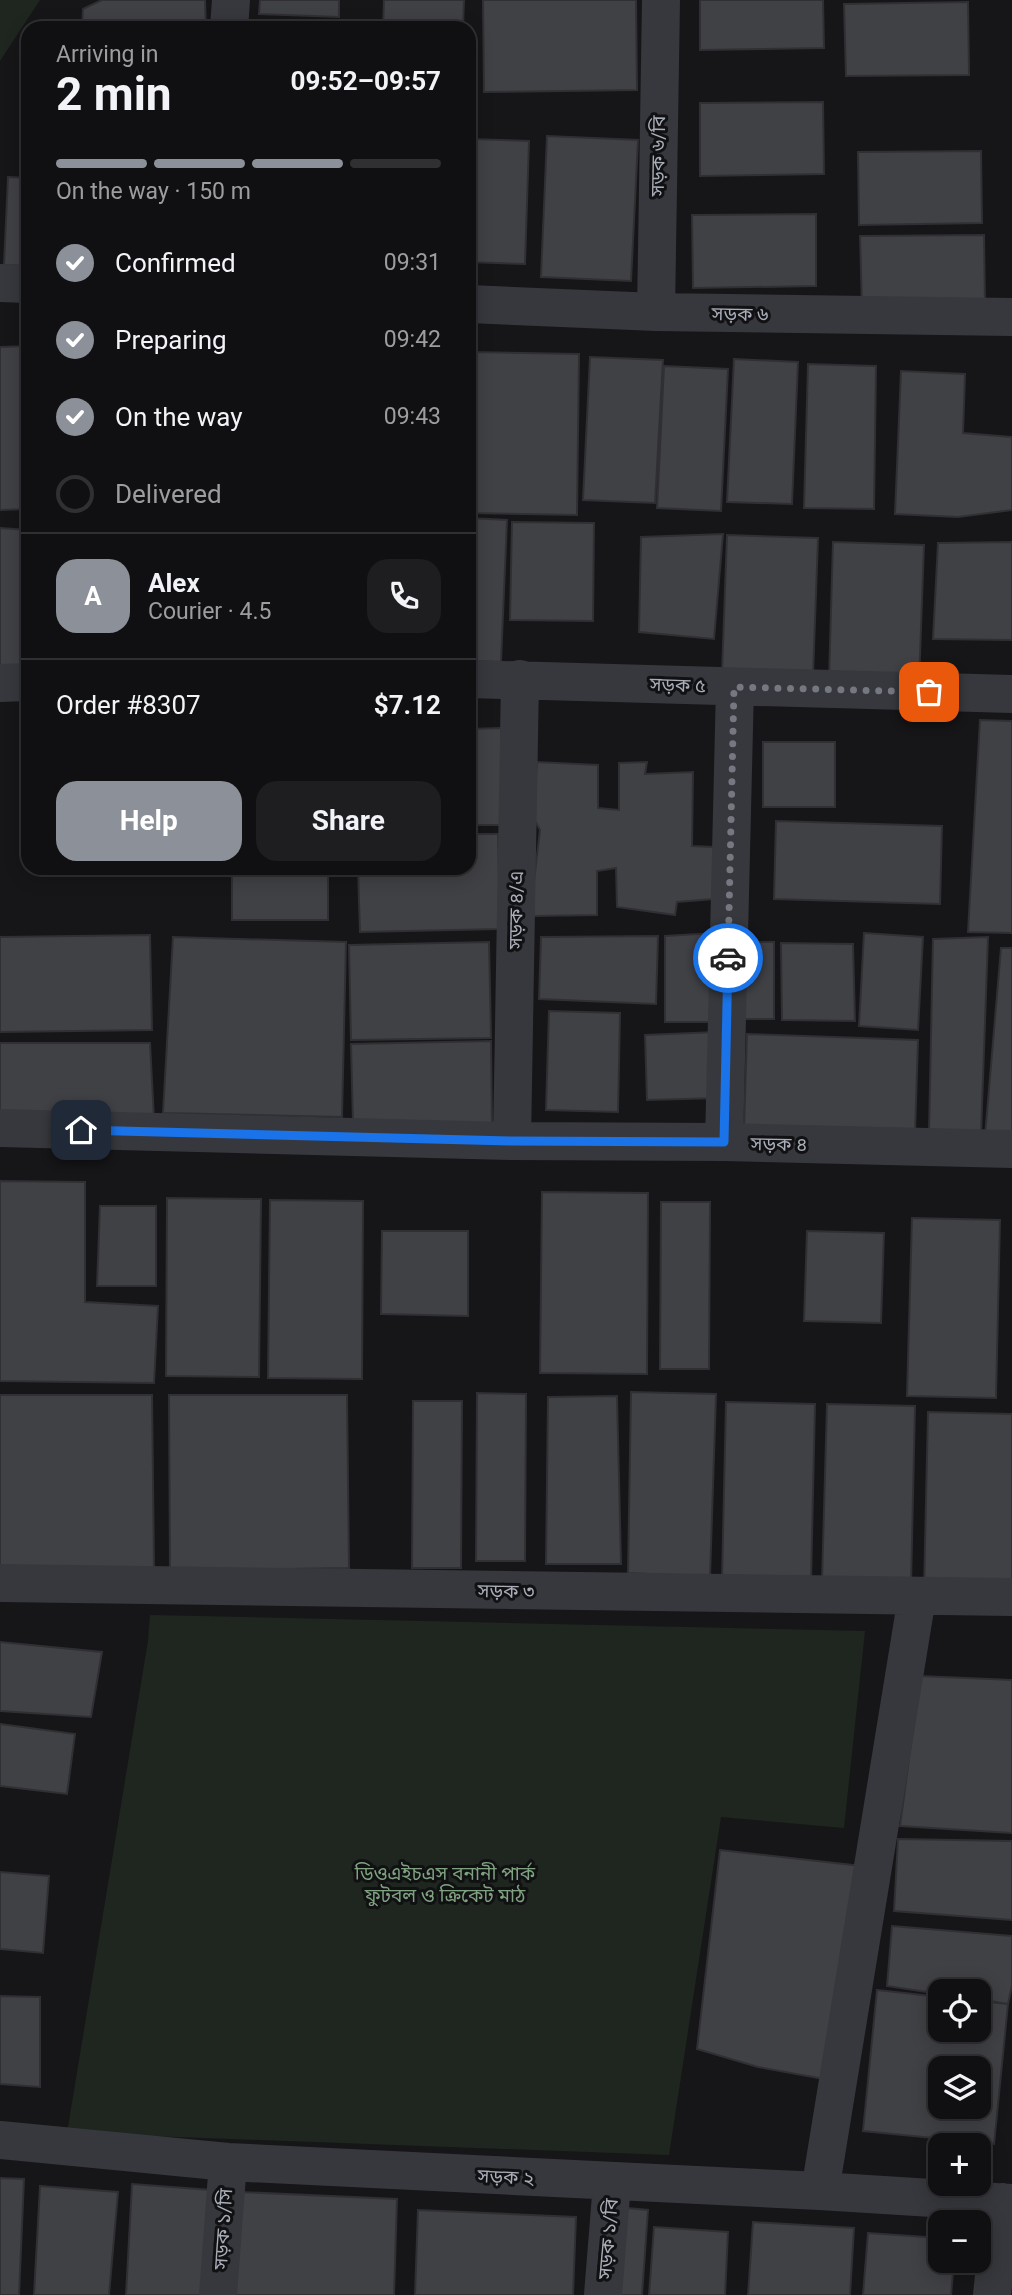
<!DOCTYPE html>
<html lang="en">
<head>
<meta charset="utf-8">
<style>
  body { margin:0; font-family:Roboto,"Noto Sans Bengali",sans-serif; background:#1e1e20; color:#f1f3f6; height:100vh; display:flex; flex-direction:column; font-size:26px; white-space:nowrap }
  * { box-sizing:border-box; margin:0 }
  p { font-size:23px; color:#9c9d9f }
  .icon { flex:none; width:38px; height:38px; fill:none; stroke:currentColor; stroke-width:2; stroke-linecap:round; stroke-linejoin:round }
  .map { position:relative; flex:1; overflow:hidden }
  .drawer { position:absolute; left:21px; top:21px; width:455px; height:854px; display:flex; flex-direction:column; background:#101012; border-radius:21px; box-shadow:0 4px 18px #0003,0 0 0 2px #303032 }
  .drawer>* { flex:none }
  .controls { position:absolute; left:928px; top:1979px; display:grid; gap:14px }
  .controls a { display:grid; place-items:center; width:63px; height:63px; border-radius:14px; background:#101012; box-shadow:0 4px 18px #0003,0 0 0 2px #303032; font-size:35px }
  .pin { position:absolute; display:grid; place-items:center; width:60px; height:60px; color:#fff; margin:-30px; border-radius:14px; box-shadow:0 4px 10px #0006 }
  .courier { position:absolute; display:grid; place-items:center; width:70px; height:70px; margin:-35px; border:5px solid #1a73e8; border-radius:50%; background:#fff; color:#222; box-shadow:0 2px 9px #0007 }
  .overview em { font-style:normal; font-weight:700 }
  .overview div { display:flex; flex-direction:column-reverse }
  .overview { display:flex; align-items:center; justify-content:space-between; height:119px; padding:0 35px }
  h1 { font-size:46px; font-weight:700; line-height:52px }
  .bar { display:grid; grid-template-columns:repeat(4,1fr); gap:10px 7px; align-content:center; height:84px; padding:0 35px }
  .bar i { height:9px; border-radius:5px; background:#303032 }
  .bar .current { background:#8c9099 }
  .bar p { grid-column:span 4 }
  .line { display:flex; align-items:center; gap:18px; padding:0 35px; border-top:2px solid #303032 }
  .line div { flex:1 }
  .round { display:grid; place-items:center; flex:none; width:74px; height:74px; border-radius:21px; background:#1e1e20 }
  ol { padding:0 35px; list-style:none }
  li { display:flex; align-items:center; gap:21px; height:77px }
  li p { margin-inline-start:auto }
  li .icon { padding:7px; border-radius:50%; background:#8c9099; color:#fff; stroke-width:4 }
  li:last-child { color:#9c9d9f }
  li i { width:38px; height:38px; border:4px solid #303032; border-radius:50% }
  .cta { display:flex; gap:14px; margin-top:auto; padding:14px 35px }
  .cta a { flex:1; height:80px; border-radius:21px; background:#8c9099; color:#fff; font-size:28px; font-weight:700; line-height:80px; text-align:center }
  .cta a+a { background:#1e1e20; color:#f1f3f6 }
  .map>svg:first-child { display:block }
  .green { fill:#1e261f }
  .building { fill:#404145; stroke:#303034; stroke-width:2; fill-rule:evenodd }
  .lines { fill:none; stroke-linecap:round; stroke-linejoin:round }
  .minor { stroke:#37383d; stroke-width:38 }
  .done { stroke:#757880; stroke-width:7; stroke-dasharray:0 12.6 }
  .route { stroke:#1a73e8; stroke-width:9 }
  .labels { text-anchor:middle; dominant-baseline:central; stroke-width:6; stroke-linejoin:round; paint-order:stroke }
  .street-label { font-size:19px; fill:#a8adb8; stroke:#111113 }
  .park-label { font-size:19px; fill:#7fa381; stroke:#111113 }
</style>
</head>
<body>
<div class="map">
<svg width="1012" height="2295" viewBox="0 0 1012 2295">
  <rect width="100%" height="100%" fill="#161618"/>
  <path class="green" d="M0 0H40L0 61Z
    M150 1615 865 1631 844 1828 721 1817 669 2155 67 2133 148 1641Z"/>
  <path class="building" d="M102 0H205L206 28H82L83 9Z
    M260 0H339V17L259 14Z
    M384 0H464L463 28H383Z
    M483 0H636L637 90 484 92Z
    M700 0H823L824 48 700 50Z
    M968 2 969 75 846 76 844 4Z
    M823 102 824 174 700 176V103Z
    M547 136 638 140 631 281 541 277Z
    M469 139 529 141 525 264 469 262Z
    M981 151 982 223 859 225 858 152Z
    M8 177 28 178V266L4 265Z
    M816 214V286L693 288 692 215Z
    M984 235 985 307 862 309 860 236Z
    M28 346V509L0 510V347Z
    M469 352 579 354 577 515 469 513Z
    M590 357 663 360 655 503 583 500Z
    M734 359 798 362 792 504 727 502Z
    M808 364 876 366 874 509 804 508Z
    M664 366 728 369 721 511 657 508Z
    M901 371 965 374 963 433 1012 437V510L958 517 895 514Z
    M469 518 507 520 501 662 469 661Z
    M512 522 594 523 593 621 510 620Z
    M0 528 28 530V673L0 672Z
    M723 534 714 639 639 632 641 537Z
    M727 535 818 538 813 676 722 673Z
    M833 542 924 545 919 683 829 680Z
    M1012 542V640L933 639 938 543Z
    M980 720 1012 721V933L968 932Z
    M501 728 503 825H469V729Z
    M763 742H835V807H763Z
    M537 762 598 765V808L619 810V763L647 762 645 774 693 772 692 846 713 847V899L677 902 675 915 617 907 616 868 597 871V915L534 916V881L540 830 533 817Z
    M776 821 942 826 940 904 774 899Z
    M469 834H498L500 929 360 932 358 868H469Z
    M232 868H328V920H232Z
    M715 933V1022H665V936Z
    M864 933 923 937 918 1030 859 1026Z
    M150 935 152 1030 0 1032V937Z
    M658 936 656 1004 539 999 541 937Z
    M173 937 346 942 342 1117 163 1113Z
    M988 937 981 1135 929 1133 933 939Z
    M489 942 491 1038 351 1040 349 945Z
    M735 942H774V1019H734Z
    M781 943 853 944 855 1021 782 1020Z
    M1001 948H1012V1138L985 1136Z
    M549 1011 620 1013 618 1112 546 1110Z
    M716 1032 719 1098 647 1100 645 1035Z
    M747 1034 918 1040 915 1133 744 1128Z
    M491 1041 492 1125 353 1123 351 1044Z
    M0 1043H150L154 1119 0 1121Z
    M0 1181 85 1182V1302L158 1306 154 1383 0 1381Z
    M542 1192 648 1193 647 1374 540 1373Z
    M167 1198 261 1199 259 1377 166 1376Z
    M270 1200 363 1201 362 1379 268 1378Z
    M661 1202H710L709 1369H660Z
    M100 1206H156V1286H97Z
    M912 1218 1000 1220 996 1398 907 1396Z
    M382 1231H468V1316L381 1314Z
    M807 1231 884 1233 881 1323 804 1321Z
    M631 1392 716 1394 710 1577 628 1573Z
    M477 1393 526 1394 525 1561H476Z
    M0 1395H152L154 1568 0 1570Z
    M169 1395H347L349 1568 170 1571Z
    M617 1396 621 1564H546L548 1397Z
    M413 1401H462L461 1568H412Z
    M726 1402 815 1404 811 1582 722 1580Z
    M827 1404 915 1406 911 1585 822 1582Z
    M928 1412 1012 1414V1592L924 1591Z
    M0 1642 102 1652 91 1717 0 1711Z
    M920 1676 1012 1680V1833L900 1826Z
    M0 1724 75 1734 67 1794 0 1786Z
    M898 1839 1012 1841V1920L894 1911Z
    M720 1850 870 1867 835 2081 758 2067 697 2049Z
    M0 1872 49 1876 43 1953 0 1949Z
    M892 1926 1012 1936V1985L1008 2004 978 1999V1992H940V1994L887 1986Z
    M877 1990 940 1997V2030H978V2001L1008 2004 994 2144 863 2131ZM940 2068H978V2107H940Z
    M0 1996 40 1997V2087L0 2084Z
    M0 2178 24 2179 19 2295H0Z
    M132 2184 211 2190 201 2295H126Z
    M40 2186 118 2192 109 2295H34Z
    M240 2192 397 2199 394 2295H235Z
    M617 2207 648 2210 642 2295H610Z
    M418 2210 576 2217 573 2295H415Z
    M753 2222 854 2228 850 2295H748Z
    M654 2227 728 2232 725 2295H649Z
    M868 2233 940 2238V2261H954L951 2295H863Z"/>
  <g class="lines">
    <path class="minor" d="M229 28 231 0
      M0 283 28 284
      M469 304 656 312 1012 317
      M656 312 661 0
      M469 679 1012 694
      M0 683 28 682
      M0 1128 512 1141 724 1142 1012 1149
      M512 1141 520 679
      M724 1142 735 687
      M0 1583 1012 1597
      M0 2140 228 2162 820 2191 1012 2203
      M820 2191 917 1597
      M218 2295 228 2162
      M603 2295 612 2183
      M992 2295 1002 2202"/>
  </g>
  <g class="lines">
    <path class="done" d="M728 958 734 687 929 692"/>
    <path class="route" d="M81 1130 512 1141 724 1142 728 958"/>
  </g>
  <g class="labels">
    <g class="street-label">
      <text transform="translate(658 156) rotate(-89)">সড়ক ৬/বি</text>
      <text transform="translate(740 314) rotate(1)">সড়ক ৬</text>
      <text transform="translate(678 685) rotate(2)">সড়ক ৫</text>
      <text transform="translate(516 910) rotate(-89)">সড়ক ৪/এ</text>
      <text transform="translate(779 1144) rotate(1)">সড়ক ৪</text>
      <text transform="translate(506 1591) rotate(1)">সড়ক ৩</text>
      <text transform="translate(506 2177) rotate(3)">সড়ক ২</text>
      <text transform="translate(223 2229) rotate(-86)">সড়ক ১/সি</text>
      <text transform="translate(608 2239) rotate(-85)">সড়ক ১/বি</text>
    </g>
    <g class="park-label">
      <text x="445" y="1873">ডিওএইচএস বনানী পার্ক<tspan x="445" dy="22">ফুটবল ও ক্রিকেট মাঠ</tspan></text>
    </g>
  </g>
</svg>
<div class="controls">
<a><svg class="icon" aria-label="locate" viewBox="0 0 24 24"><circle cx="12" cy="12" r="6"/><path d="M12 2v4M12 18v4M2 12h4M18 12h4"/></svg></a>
<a><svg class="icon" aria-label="layers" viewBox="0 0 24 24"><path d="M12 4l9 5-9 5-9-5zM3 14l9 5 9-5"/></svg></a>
<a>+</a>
<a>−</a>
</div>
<div class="pin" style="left:929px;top:692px;background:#ea580c"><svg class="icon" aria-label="bag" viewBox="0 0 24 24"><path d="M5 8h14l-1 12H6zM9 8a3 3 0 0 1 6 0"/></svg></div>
<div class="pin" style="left:81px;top:1130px;background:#1f2937"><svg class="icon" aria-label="home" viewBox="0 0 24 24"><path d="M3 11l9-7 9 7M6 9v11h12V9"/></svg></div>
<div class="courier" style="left:728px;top:958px"><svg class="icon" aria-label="car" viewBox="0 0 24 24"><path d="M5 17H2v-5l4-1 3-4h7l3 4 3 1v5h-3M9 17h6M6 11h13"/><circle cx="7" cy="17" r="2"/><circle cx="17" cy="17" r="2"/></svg></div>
<section class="drawer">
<div class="overview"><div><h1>2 min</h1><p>Arriving in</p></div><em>09:52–09:57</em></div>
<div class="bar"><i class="current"></i><i class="current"></i><i class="current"></i><i></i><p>On the way · 150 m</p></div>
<ol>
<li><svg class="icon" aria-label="check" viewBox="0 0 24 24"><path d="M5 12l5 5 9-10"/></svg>Confirmed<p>09:31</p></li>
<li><svg class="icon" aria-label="check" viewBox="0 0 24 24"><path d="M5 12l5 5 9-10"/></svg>Preparing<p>09:42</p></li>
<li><svg class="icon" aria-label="check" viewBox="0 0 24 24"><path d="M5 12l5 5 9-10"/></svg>On the way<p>09:43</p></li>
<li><i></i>Delivered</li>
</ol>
<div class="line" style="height:126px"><b class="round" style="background:#8c9099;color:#fff">A</b><div><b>Alex</b><p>Courier · 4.5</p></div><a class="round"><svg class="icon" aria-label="phone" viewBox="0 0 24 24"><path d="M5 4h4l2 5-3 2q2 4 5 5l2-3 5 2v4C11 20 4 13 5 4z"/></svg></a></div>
<div class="line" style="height:91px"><div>Order #8307</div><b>$7.12</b></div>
<div class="cta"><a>Help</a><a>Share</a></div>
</section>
</div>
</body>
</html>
